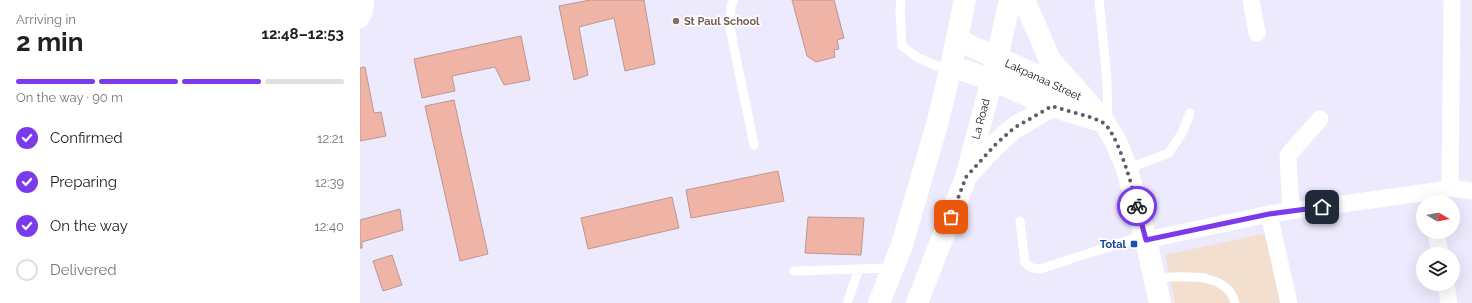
<!DOCTYPE html>
<html lang="en">
<head>
<meta charset="utf-8">
<style>
  body { margin:0; font-family:Raleway,sans-serif; background:#f6f6f6; color:#222; height:100vh; display:flex; flex-direction:column; font-size:15px; white-space:nowrap }
  * { box-sizing:border-box; margin:0 }
  p { font-size:13px; color:#767676 }
  .icon { flex:none; width:22px; height:22px; fill:none; stroke:currentColor; stroke-width:2; stroke-linecap:round; stroke-linejoin:round }
  .map { position:relative; flex:1; overflow:hidden }
  .sheet { display:flex; flex-direction:column; background:#fff; width:360px }
  .sheet>* { flex:none }
  .needle { width:26px; rotate:99deg }
  .tools { position:absolute; left:1056px; top:195px; display:grid; gap:8px }
  .tools a { display:grid; place-items:center; width:44px; height:44px; border-radius:50%; background:#fff; box-shadow:0 4px 16px #0002; font-size:20px }
  .pin { position:absolute; display:grid; place-items:center; width:34px; height:34px; color:#fff; margin:-17px; border-radius:8px; box-shadow:0 2px 6px #0006 }
  .courier { position:absolute; display:grid; place-items:center; width:40px; height:40px; margin:-20px; border:3px solid #7c3aed; border-radius:50%; background:#fff; color:#222; box-shadow:0 1px 5px #0007 }
  .overview em { font-style:normal; font-weight:700 }
  .overview div { display:flex; flex-direction:column-reverse }
  .overview { display:flex; align-items:center; justify-content:space-between; height:68px; padding:0 16px }
  h1 { font-size:26px; font-weight:700; line-height:30px }
  .bar { display:grid; grid-template-columns:repeat(4,1fr); gap:6px 4px; align-content:center; height:48px; padding:0 16px }
  .bar i { height:5px; border-radius:3px; background:#e0e0e0 }
  .bar .selected { background:#7c3aed }
  .bar p { grid-column:span 4 }
  ol { padding:0 16px; list-style:none }
  li { display:flex; align-items:center; gap:12px; height:44px }
  li p { margin-inline-start:auto }
  li .icon { padding:4px; border-radius:50%; background:#7c3aed; color:#fff; stroke-width:4 }
  li:last-child { color:#767676 }
  li i { width:22px; height:22px; border:2px solid #e0e0e0; border-radius:50% }
  main { display:flex; flex:1; min-height:0 }
  .map>svg:first-child { display:block }
  .commercial { fill:#f3dfd0 }
  .building { fill:#efb4a6; stroke:#bb9890 }
  .lines { fill:none; stroke-linecap:round; stroke-linejoin:round }
  .service { stroke:#fff; stroke-width:9 }
  .minor { stroke:#fff; stroke-width:17 }
  .tertiary { stroke:#fff; stroke-width:22 }
  .primary { stroke:#fff; stroke-width:22 }
  .done { stroke:#5e5c69; stroke-width:4; stroke-dasharray:0 7.2 }
  .route { stroke:#7c3aed; stroke-width:5 }
  .education-dot { fill:#8d6e63; stroke:#fff; stroke-width:1.5 }
  .transit-dot { fill:#1a4fb4; stroke:#fff; stroke-width:1.5 }
  .labels { text-anchor:middle; dominant-baseline:central; stroke-width:3.5; stroke-linejoin:round; paint-order:stroke }
  .education-label { font-size:11px; font-weight:bold; fill:#785e54; stroke:#fff; text-anchor:start }
  .street-label { font-size:11px; fill:#110f19; stroke:#fff }
  .transit-label { font-size:11px; font-weight:bold; fill:#164399; stroke:#fff; text-anchor:end }
</style>
</head>
<body>
<main>
<section class="sheet">
<div class="overview"><div><h1>2 min</h1><p>Arriving in</p></div><em>12:48–12:53</em></div>
<div class="bar"><i class="selected"></i><i class="selected"></i><i class="selected"></i><i></i><p>On the way · 90 m</p></div>
<ol>
<li><svg class="icon" aria-label="check" viewBox="0 0 24 24"><path d="M5 12l5 5 9-10"/></svg>Confirmed<p>12:21</p></li>
<li><svg class="icon" aria-label="check" viewBox="0 0 24 24"><path d="M5 12l5 5 9-10"/></svg>Preparing<p>12:39</p></li>
<li><svg class="icon" aria-label="check" viewBox="0 0 24 24"><path d="M5 12l5 5 9-10"/></svg>On the way<p>12:40</p></li>
<li><i></i>Delivered</li>
</ol>
</section>
<div class="map">
<svg width="1112" height="303" viewBox="0 0 1112 303">
  <rect width="100%" height="100%" fill="#edeafe"/>
  <path class="commercial" d="M907 233 921 303H815L805 255Z"/>
  <path class="building" d="M230 0H284L295 64 265 71 254 18 219 27 228 75 214 80 199 6Z
    M432 0H474L484 38 477 40 479 49 474 50 475 57 456 62 447 56Z
    M161 36 170 80 144 85 135 67 92 76 95 91 62 98 54 59Z
    M5 67 14 113 21 112 26 136 0 141V68Z
    M94 100 128 254 100 261 65 106Z
    M418 171 424 201 331 218 326 190Z
    M312 197 319 228 228 249 221 218Z
    M40 209 43 230 2 242V248H0V220Z
    M448 217 504 218 501 255 445 253Z
    M32 255 42 285 23 291 13 261Z"/>
  <g class="lines">
    <path class="service" d="M374 0 371 6 370 28 394 145
      M541 0 540 11 542 46 558 58 590 71
      M739 0 747 81 748 120
      M767 169 809 153 822 133 830 113
      M660 221 665 263 672 268 680 269 785 235
      M434 271 532 268
      M794 278C819 277 867 270 875 303
      M487 303 499 269"/>
    <path class="minor" d="M891 0 897 33
      M0 20C4 15 6 7 5 0
      M1090 188 1092 0
      M931 211 928 158 929 154 960 119
      M909 214 929 303
      M1076 232 1080 254
      M786 240 909 214 1069 192 1090 188 1112 191
      M1086 284 1089 303"/>
    <path class="tertiary" d="M597 40 721 95 744 122 756 142 767 169 786 240 800 303
      M591 66 632 80 692 106 744 122"/>
    <path class="primary" d="M664 0 690 60 721 95
      M609 173 635 145 654 128 692 106
      M519 303 542 245 578 121 590 71 605 0
      M557 303 606 177 632 80 650 0"/>
  </g>
  <g class="lines">
    <path class="done" d="M591 217 606 177 635 145 654 128 692 106C706 111 731 116 742 122 757 130 773 189 777 206"/>
    <path class="route" d="M777 206 786 240 909 214 962 207"/>
  </g>
  <circle class="education-dot" cx="316" cy="21" r="4"/>
  <rect class="transit-dot" x="770" y="240" width="8" height="8" rx="2"/>
  <g class="labels">
    <g class="education-label">
      <text x="324" y="21">St Paul School</text>
    </g>
    <g class="street-label">
      <text transform="translate(683 80) rotate(25)">Lakpanaa Street</text>
      <text transform="translate(621 119) rotate(-75)">La Road</text>
    </g>
    <g class="transit-label">
      <text x="766" y="244">Total</text>
    </g>
  </g>
</svg>
<div class="tools">
<a><svg class="needle" viewBox="-14 -14 28 28"><path d="M0-13l5 13h-10z" fill="#e53935"/><path d="M0 13l5-13h-10z" fill="#767676"/></svg></a>
<a><svg class="icon" aria-label="layers" viewBox="0 0 24 24"><path d="M12 4l9 5-9 5-9-5zM3 14l9 5 9-5"/></svg></a>
</div>
<div class="pin" style="left:591px;top:217px;background:#ea580c"><svg class="icon" aria-label="bag" viewBox="0 0 24 24"><path d="M5 8h14l-1 12H6zM9 8a3 3 0 0 1 6 0"/></svg></div>
<div class="pin" style="left:962px;top:207px;background:#1f2937"><svg class="icon" aria-label="home" viewBox="0 0 24 24"><path d="M3 11l9-7 9 7M6 9v11h12V9"/></svg></div>
<div class="courier" style="left:777px;top:206px"><svg class="icon" aria-label="bike" viewBox="0 0 24 24"><circle cx="6" cy="16" r="4"/><circle cx="18" cy="16" r="4"/><path d="M6 16l4-8h5l3 8M10 8l3 8H6M13 5h3"/></svg></div>
</div>
</main>
</body>
</html>
